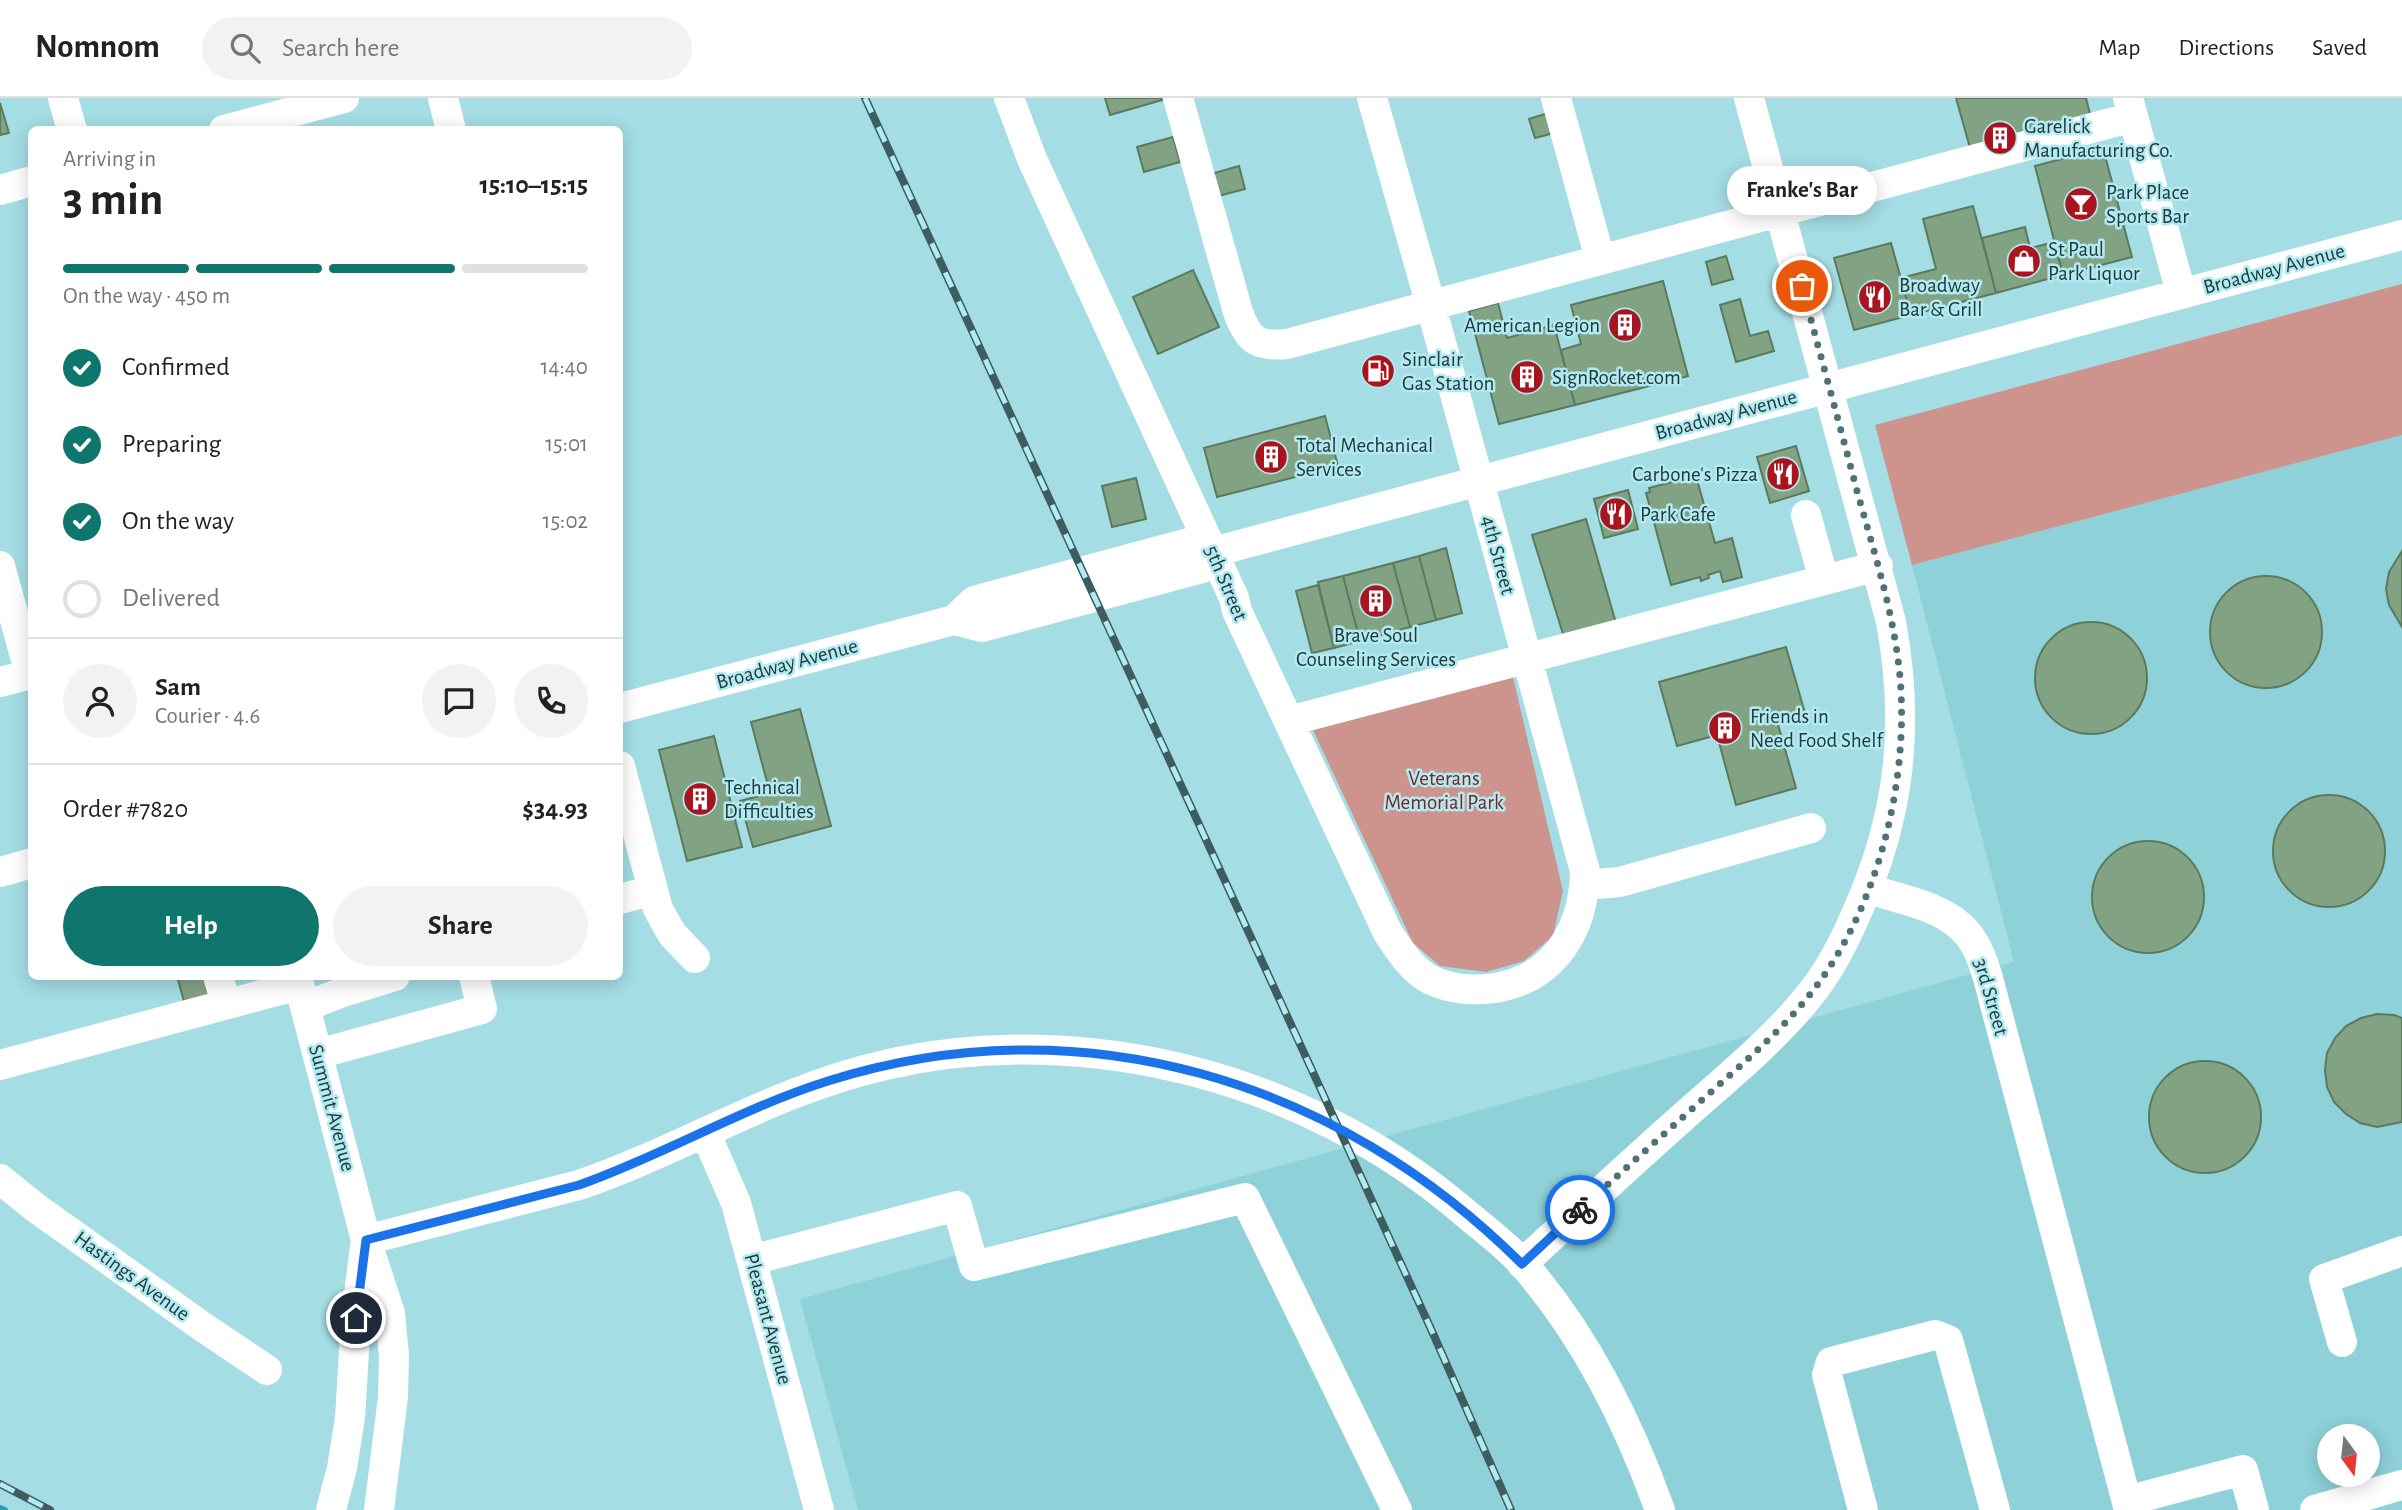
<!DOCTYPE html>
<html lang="en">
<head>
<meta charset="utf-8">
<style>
  body { margin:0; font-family:"Alegreya Sans",sans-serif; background:#f2f2f2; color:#222; height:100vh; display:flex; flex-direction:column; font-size:26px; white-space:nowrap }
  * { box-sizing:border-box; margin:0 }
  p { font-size:23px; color:#767676 }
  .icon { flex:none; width:38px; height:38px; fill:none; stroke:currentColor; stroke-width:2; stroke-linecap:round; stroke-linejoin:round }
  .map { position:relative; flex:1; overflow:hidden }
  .drawer { position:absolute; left:28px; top:28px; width:595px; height:854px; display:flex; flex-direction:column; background:#fff; border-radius:10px; box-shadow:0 4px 18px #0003 }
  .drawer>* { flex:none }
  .needle { width:46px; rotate:165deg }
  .buttons { position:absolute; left:2317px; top:1326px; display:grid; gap:14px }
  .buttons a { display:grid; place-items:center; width:63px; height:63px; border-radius:50%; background:#fff; box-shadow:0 4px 18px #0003; font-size:35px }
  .pin { position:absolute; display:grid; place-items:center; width:60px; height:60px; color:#fff; margin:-30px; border:4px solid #fff; border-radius:50%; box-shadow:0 2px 7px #0007 }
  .courier { position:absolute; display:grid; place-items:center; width:70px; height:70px; margin:-35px; border:5px solid #1a73e8; border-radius:50%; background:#fff; color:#222; box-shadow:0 2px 9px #0007 }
  .bubble { position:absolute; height:49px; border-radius:24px; background:#fff; box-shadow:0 4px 18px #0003; font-size:23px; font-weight:700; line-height:49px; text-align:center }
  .overview em { font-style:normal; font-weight:700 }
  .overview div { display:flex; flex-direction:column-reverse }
  .overview { display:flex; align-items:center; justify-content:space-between; height:119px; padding:0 35px }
  h1 { font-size:46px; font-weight:700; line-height:52px }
  .bar { display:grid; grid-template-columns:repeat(4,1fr); gap:10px 7px; align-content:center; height:84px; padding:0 35px }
  .bar i { height:9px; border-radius:5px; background:#e0e0e0 }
  .bar .selected { background:#0f766e }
  .bar p { grid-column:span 4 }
  .line { display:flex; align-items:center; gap:18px; padding:0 35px; border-top:2px solid #e0e0e0 }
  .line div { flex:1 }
  .round { display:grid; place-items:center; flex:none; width:74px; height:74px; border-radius:37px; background:#f2f2f2 }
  ol { padding:0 35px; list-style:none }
  li { display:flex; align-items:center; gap:21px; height:77px }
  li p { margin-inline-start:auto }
  li .icon { padding:7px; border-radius:50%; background:#0f766e; color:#fff; stroke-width:4 }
  li:last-child { color:#767676 }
  li i { width:38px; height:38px; border:4px solid #e0e0e0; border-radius:50% }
  .button { display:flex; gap:14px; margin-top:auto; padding:14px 35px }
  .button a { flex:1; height:80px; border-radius:42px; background:#0f766e; color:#fff; font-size:28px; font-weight:700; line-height:80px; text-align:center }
  .button a+a { background:#f2f2f2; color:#222 }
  header { display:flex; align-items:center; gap:42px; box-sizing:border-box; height:98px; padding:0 35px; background:#fff; border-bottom:2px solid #e0e0e0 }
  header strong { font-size:33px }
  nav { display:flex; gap:38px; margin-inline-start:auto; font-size:24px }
  .search { width:490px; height:63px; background:#f2f2f2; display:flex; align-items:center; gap:18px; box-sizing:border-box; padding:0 24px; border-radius:38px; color:#767676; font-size:26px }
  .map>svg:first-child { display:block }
  .built { fill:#8ed1d9; fill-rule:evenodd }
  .green { fill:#cd938d }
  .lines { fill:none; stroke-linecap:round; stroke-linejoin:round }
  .stream { stroke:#2ba1ad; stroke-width:6 }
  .building { fill:#82a383; stroke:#5b7a5c; stroke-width:2 }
  .minor { stroke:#fff; stroke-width:30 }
  .rail-casing { stroke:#3e5d60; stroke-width:8 }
  .rail { stroke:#b1ebf1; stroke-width:5; stroke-dasharray:16; stroke-linecap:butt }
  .done { stroke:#507277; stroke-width:7; stroke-dasharray:0 12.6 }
  .route { stroke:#1a73e8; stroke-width:9 }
  .labels { text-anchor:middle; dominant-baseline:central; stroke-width:5; stroke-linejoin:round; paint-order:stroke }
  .poi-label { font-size:21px; fill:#22393c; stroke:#b1ebf1; text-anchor:start }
  .street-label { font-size:21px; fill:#22393c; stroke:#b1ebf1 }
  .park-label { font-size:21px; fill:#812120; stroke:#b1ebf1 }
</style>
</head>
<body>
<header>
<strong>Nomnom</strong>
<div class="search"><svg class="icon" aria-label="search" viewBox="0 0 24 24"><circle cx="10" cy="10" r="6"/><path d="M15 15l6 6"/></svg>Search here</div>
<nav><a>Map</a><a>Directions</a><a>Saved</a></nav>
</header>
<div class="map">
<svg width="2402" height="1412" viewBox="0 0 2402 1412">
  <rect width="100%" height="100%" fill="#a4dde4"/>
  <path class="built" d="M2402 337V1412H858L800 1201 2014 864 1912 467ZM2329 1339H2368V1377H2329Z"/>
  <path class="green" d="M2402 186V337L1912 467 1875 327Z
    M1513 579 1563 793 1553 838 1524 863 1486 874 1440 868 1413 845 1312 630Z"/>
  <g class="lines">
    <path class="stream" d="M0 1410 5 1412"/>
  </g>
  <path class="building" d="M1105 0H1161L1162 2 1110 17Z
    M1956 0H2086L2092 24 1972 57Z
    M0 5 9 35 0 37Z
    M1548 15 1554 35 1535 40 1529 21Z
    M1173 39 1180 64 1144 74 1137 49Z
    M2103 50 2132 159 2063 177 2035 68Z
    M1239 68 1245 91 1218 98 1211 76Z
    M1973 108 1996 195 1911 217 1901 180 1936 171 1923 121Z
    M2025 129 2030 150 2055 144 2063 177 1996 195 1982 140Z
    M1891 145 1911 217 1854 232 1834 160Z
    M1726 158 1733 181 1712 187 1706 164Z
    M1193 172 1219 229 1158 256 1133 199Z
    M1663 183 1688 278 1575 307 1561 252 1581 246 1571 207Z
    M1740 201 1750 238 1768 233 1774 253 1736 264 1720 207Z
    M1498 205 1507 240 1554 227 1575 307 1499 326 1469 213Z
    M1325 318 1338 368 1217 399 1204 350Z
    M1796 348 1809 393 1770 405 1757 359Z
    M1136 380 1146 421 1112 429 1102 388Z
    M1683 381 1684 385 1697 382 1715 445 1732 440 1742 479 1723 484 1720 473 1708 477 1709 480 1701 483 1700 479 1671 487 1646 395 1650 394 1649 390Z
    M1628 392 1638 431 1604 440 1594 401Z
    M1586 421 1616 525 1564 539 1532 437Z
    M1446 450 1462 515 1436 522 1419 458Z
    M2402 453V529L2389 507 2386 491 2389 474Z
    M1419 458 1436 522 1410 529 1393 465Z
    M1393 465 1410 529 1360 543 1343 478Z
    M2210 534a56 56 0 1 1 112 0a56 56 0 1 1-112 0Z
    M1343 478 1360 543 1334 550 1318 484Z
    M1318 487 1334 550 1312 555 1296 493Z
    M2035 580a56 56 0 1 1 112 0a56 56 0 1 1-112 0Z
    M1786 549 1805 615 1777 623 1796 690 1736 707 1717 637 1677 648 1659 584Z
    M800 611 831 728 753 749 740 703 770 695 751 624Z
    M714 638 742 749 687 763 659 652Z
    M2273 753a56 56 0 1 1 112 0a56 56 0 1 1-112 0Z
    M2092 799a56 56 0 1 1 112 0a56 56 0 1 1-112 0Z
    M177 878H207L213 899 185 907Z
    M2377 916 2394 917 2402 920V1024L2377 1029 2360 1025 2346 1016 2334 1004 2327 989 2325 972 2327 955 2335 940 2346 928 2361 920Z
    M2149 1019a56 56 0 1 1 112 0a56 56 0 1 1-112 0Z"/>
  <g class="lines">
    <path class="minor" d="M63 0 72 32
      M443 0 451 32
      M1009 0 1032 61 1234 500 1237 513 1388 835C1400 853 1412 872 1431 882 1450 891 1474 893 1495 890 1555 880 1584 831 1585 773L1431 208 1372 0
      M1178 0 1238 214C1248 242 1257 249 1287 246L2133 19
      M1556 0 1600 161
      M2128 0 2181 195
      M224 32 344 0
      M0 92 32 83
      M1806 417 1824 482
      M0 468 30 576
      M954 522 974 503 1192 444 1213 454 2402 137
      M0 584 32 576
      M620 610 954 522 982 529 1202 470 1213 454
      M1289 623 1878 468
      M620 668 658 811 672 836 695 860
      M0 774 32 765
      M1585 787 1620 784 1811 730
      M1868 791C1900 801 1944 808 1967 835 1978 848 1983 864 1988 880L2129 1412
      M620 801 653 792
      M218 878 226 906
      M297 878 366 1142 390 1215 394 1258 393 1299 379 1412
      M305 909 340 895 395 878
      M318 956 482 911 474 878
      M0 967 299 887
      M705 1034 736 1105 819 1412
      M0 1081 36 1110 200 1227 267 1272
      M366 1142 579 1087C684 1051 775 992 885 967 1088 921 1307 980 1464 1114 1484 1131 1506 1147 1523 1166 1586 1238 1628 1323 1660 1412
      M752 1162 957 1108 974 1168 1245 1100 1397 1412
      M1522 1166C1576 1116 1629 1067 1683 1019 1729 978 1779 938 1816 889 1833 866 1846 840 1857 814 1900 719 1910 627 1891 524L1749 0
      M2342 1244 2324 1181 2402 1153
      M2127 1403 2243 1372 2254 1412
      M331 1412 342 1370 350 1320 356 1220 365 1149
      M1863 1412 1827 1277 1831 1264 1935 1237 1948 1242 1995 1412
      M2315 1412 2402 1387"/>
    <g class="rail-casing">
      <path id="rail" d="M865 0 1431 1231 1511 1412
        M0 1386 50 1412"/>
    </g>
    <use href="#rail" class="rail"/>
  </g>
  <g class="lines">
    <path class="done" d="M1580 1112C1621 1074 1662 1038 1703 1001 1742 966 1783 932 1815 890 1879 806 1909 682 1900 579 1894 515 1874 454 1857 393 1839 324 1820 256 1802 188"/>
    <path class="route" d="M356 1220 366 1142 579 1087C664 1057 742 1010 828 983 1080 903 1338 982 1522 1166L1580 1112"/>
  </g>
  <defs>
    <g id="building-disc" transform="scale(1.75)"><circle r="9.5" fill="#a9141e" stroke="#b1ebf1"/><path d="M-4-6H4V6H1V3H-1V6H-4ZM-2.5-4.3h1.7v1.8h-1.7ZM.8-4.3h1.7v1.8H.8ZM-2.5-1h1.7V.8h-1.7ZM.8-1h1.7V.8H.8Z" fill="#fff"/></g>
    <g id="bar-disc" transform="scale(1.75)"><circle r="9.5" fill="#a9141e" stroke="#b1ebf1"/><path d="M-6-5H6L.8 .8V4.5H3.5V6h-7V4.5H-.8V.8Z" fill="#fff"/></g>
    <g id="shop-disc" transform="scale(1.75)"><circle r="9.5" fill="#a9141e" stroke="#b1ebf1"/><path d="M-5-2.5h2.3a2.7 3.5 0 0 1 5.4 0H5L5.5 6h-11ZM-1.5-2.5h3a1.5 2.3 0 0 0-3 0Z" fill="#fff"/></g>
    <g id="restaurant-disc" transform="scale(1.75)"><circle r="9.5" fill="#a9141e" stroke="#b1ebf1"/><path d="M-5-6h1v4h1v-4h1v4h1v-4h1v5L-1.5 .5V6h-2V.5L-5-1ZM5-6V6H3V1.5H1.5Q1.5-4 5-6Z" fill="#fff"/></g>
    <g id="fuel-disc" transform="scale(1.75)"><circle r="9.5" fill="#a9141e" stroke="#b1ebf1"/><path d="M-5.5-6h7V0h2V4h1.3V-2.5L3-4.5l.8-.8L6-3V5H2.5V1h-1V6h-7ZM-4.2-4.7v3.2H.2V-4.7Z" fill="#fff"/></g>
  </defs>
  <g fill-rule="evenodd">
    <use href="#building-disc" x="2000" y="40"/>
    <use href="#bar-disc" x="2081" y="106"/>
    <use href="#shop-disc" x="2024" y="163"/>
    <use href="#restaurant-disc" x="1875" y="199"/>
    <use href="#building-disc" x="1625" y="227"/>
    <use href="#fuel-disc" x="1378" y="273"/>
    <use href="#building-disc" x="1527" y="279"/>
    <use href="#building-disc" x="1271" y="359"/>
    <use href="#restaurant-disc" x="1783" y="376"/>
    <use href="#restaurant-disc" x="1616" y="416"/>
    <use href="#building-disc" x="1376" y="503"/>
    <use href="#building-disc" x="1725" y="630"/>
    <use href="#building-disc" x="700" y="701"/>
  </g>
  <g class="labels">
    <g class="poi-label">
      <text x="2024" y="28">Garelick<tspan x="2024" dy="24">Manufacturing Co.</tspan></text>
      <text x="2106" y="94">Park Place<tspan x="2106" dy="24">Sports Bar</tspan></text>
      <text x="2048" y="151">St Paul<tspan x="2048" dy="24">Park Liquor</tspan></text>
      <text x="1899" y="187">Broadway<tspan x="1899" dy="24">Bar &amp; Grill</tspan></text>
      <text x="1600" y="227" text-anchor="end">American Legion</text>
      <text x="1402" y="261">Sinclair<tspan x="1402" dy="24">Gas Station</tspan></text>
      <text x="1552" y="279">SignRocket.com</text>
      <text x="1296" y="347">Total Mechanical<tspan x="1296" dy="24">Services</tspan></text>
      <text x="1758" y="376" text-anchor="end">Carbone's Pizza</text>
      <text x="1640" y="416">Park Cafe</text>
      <text x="1376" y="537" text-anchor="middle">Brave Soul<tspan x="1376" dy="24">Counseling Services</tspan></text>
      <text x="1750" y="618">Friends in<tspan x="1750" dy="24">Need Food Shelf</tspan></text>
      <text x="724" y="689">Technical<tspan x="724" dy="24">Difficulties</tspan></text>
    </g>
    <g class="street-label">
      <text transform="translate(2274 171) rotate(-15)">Broadway Avenue</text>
      <text transform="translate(1726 317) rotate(-15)">Broadway Avenue</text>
      <text transform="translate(1498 457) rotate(75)">4th Street</text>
      <text transform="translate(1226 485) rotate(67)">5th Street</text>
      <text transform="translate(787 566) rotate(-15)">Broadway Avenue</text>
      <text transform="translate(1991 899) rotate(74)">3rd Street</text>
      <text transform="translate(332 1010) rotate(75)">Summit Avenue</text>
      <text transform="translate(132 1178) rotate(36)">Hastings Avenue</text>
      <text transform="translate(768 1221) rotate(75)">Pleasant Avenue</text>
    </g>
    <g class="park-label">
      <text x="1444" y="680">Veterans<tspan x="1444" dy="24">Memorial Park</tspan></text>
    </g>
  </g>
</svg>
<div class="buttons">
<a><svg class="needle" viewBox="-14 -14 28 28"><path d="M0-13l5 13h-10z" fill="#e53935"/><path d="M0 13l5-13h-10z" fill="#767676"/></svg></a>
</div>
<div class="pin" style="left:1802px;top:188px;background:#ea580c"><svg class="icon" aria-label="bag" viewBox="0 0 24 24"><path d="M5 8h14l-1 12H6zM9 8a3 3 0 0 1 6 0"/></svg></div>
<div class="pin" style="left:356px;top:1220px;background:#1f2937"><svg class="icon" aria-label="home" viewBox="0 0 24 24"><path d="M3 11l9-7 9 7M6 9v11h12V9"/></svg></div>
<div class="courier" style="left:1580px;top:1112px"><svg class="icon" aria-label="bike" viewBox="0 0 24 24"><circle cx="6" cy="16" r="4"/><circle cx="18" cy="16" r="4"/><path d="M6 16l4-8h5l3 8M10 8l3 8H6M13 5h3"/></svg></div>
<div class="bubble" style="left:1727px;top:68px;width:150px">Franke's Bar</div>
<section class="drawer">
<div class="overview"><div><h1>3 min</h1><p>Arriving in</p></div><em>15:10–15:15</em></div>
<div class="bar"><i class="selected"></i><i class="selected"></i><i class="selected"></i><i></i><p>On the way · 450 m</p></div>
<ol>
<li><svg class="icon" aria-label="check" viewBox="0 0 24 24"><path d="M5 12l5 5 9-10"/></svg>Confirmed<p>14:40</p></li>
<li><svg class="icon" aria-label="check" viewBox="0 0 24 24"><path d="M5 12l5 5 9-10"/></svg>Preparing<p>15:01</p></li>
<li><svg class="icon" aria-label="check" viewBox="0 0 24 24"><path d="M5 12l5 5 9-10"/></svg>On the way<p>15:02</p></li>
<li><i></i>Delivered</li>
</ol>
<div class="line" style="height:126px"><a class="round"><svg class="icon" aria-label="person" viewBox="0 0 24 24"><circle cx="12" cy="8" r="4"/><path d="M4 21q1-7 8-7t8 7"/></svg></a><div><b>Sam</b><p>Courier · 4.6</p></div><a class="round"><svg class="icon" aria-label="chat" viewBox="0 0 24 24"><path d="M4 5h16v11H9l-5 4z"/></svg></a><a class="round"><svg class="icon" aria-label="phone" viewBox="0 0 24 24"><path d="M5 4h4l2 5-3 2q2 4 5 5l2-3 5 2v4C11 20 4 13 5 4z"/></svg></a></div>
<div class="line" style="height:91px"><div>Order #7820</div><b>$34.93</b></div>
<div class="button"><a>Help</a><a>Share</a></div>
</section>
</div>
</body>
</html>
